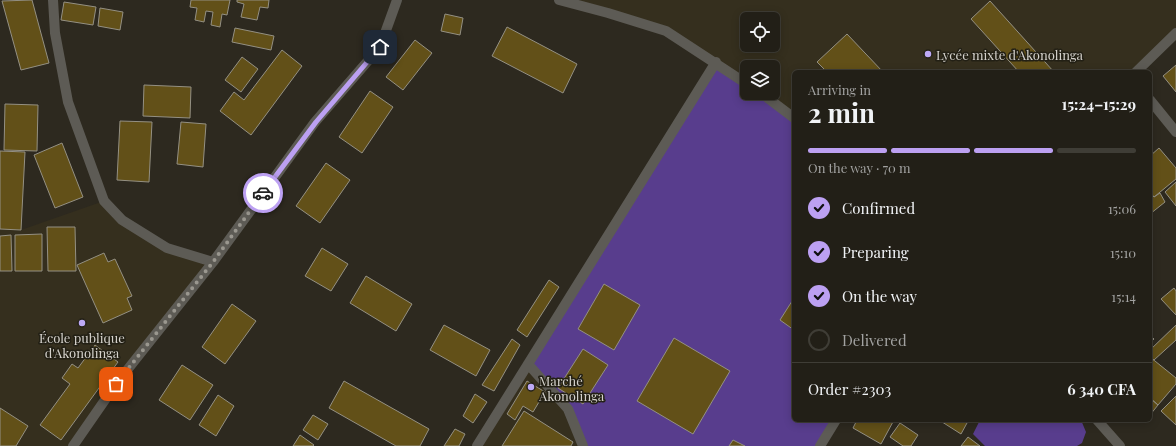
<!DOCTYPE html>
<html lang="en">
<head>
<meta charset="utf-8">
<style>
  body { margin:0; font-family:"Playfair Display",serif; background:#2a2720; color:#f1f3f6; height:100vh; display:flex; flex-direction:column; font-size:15px; white-space:nowrap }
  * { box-sizing:border-box; margin:0 }
  p { font-size:13px; color:#a2a2a1 }
  .icon { flex:none; width:22px; height:22px; fill:none; stroke:currentColor; stroke-width:2; stroke-linecap:round; stroke-linejoin:round }
  .map { position:relative; flex:1; overflow:hidden }
  .panel { position:absolute; left:792px; top:70px; width:360px; height:352px; display:flex; flex-direction:column; background:#221f17; border-radius:6px; box-shadow:0 2px 10px #0003,0 0 0 1px #3f3d36 }
  .panel>* { flex:none }
  .buttons { position:absolute; left:740px; top:12px; display:grid; gap:8px }
  .buttons a { display:grid; place-items:center; width:40px; height:40px; border-radius:6px; background:#221f17; box-shadow:0 2px 10px #0003,0 0 0 1px #3f3d36; font-size:20px }
  .pin { position:absolute; display:grid; place-items:center; width:34px; height:34px; color:#fff; margin:-17px; border-radius:8px; box-shadow:0 2px 6px #0006 }
  .courier { position:absolute; display:grid; place-items:center; width:40px; height:40px; margin:-20px; border:3px solid #bca0f2; border-radius:50%; background:#fff; color:#222; box-shadow:0 1px 5px #0007 }
  .summary em { font-style:normal; font-weight:700 }
  .summary div { display:flex; flex-direction:column-reverse }
  .summary { display:flex; align-items:center; justify-content:space-between; height:68px; padding:0 16px }
  h1 { font-size:26px; font-weight:700; line-height:30px }
  .bar { display:grid; grid-template-columns:repeat(4,1fr); gap:6px 4px; align-content:center; height:48px; padding:0 16px }
  .bar i { height:5px; border-radius:3px; background:#3f3d36 }
  .bar .on { background:#bca0f2 }
  .bar p { grid-column:span 4 }
  .line { display:flex; align-items:center; gap:10px; padding:0 16px; border-top:1px solid #3f3d36 }
  .line div { flex:1 }
  ol { padding:0 16px; list-style:none }
  li { display:flex; align-items:center; gap:12px; height:44px }
  li p { margin-inline-start:auto }
  li .icon { padding:4px; border-radius:50%; background:#bca0f2; color:#111; stroke-width:4 }
  li:last-child { color:#a2a2a1 }
  li i { width:22px; height:22px; border:2px solid #3f3d36; border-radius:50% }
  .map>svg:first-child { display:block }
  .built { fill:#352f1e; fill-rule:evenodd }
  .forest { fill:#583d8d }
  .building { fill:#625018; stroke:#949083 }
  .lines { fill:none; stroke-linecap:round; stroke-linejoin:round }
  .minor { stroke:#5d5b55; stroke-width:10 }
  .done { stroke:#9a978f; stroke-width:4; stroke-dasharray:0 7.2 }
  .route { stroke:#bca0f2; stroke-width:5 }
  .poi-dot { fill:#bda9f5; stroke:#232015; stroke-width:1.5 }
  .labels { text-anchor:middle; dominant-baseline:central; stroke-width:3; stroke-linejoin:round; paint-order:stroke }
  .poi-label { font-size:13px; fill:#d5d2cc; stroke:#232015; text-anchor:start }
</style>
</head>
<body>
<div class="map">
<svg width="1176" height="446" viewBox="0 0 1176 446">
  <rect width="100%" height="100%" fill="#2d291f"/>
  <path class="built" d="M559 0H1176V33L1136 72H794V118L761 93H773V67H747V84L665 31ZM747 19H773V45H747Z
    M104 201 167 248 213 262 73 446H0V229L21 230Z
    M528 364 568 409 583 446H477Z"/>
  <path class="forest" d="M716 62 747 84V93H761L794 118V420H836L820 446H745L733 440 729 446H583L568 409 528 364Z
    M980 420H1081L1086 432 1082 443 1077 446H985L973 434Z"/>
  <path class="building" d="M32 0 49 63 21 70 2 1Z
    M191 0H230L227 15 222 14 220 27 211 25 213 12 206 11 204 22 195 20 197 8 190 7Z
    M237 0H269L268 8 260 7 257 20 241 17 244 4 237 2Z
    M990 1 1054 72H1019L971 19Z
    M64 2 96 7 93 25 61 20Z
    M100 8 123 12 120 30 98 26Z
    M445 14 463 18 460 35 441 31Z
    M507 27 577 64 563 93 492 56Z
    M235 28 274 36 271 50 232 42Z
    M847 34 883 72H827L817 62Z
    M415 40 432 53 403 90 386 77Z
    M282 50 302 66 251 135 220 111 234 92 244 100Z
    M242 57 258 69 241 92 225 80Z
    M1176 65V92L1163 76Z
    M144 85 191 87 190 118 143 116Z
    M370 91 393 107 362 153 339 137Z
    M5 104 38 105 37 151 4 150Z
    M120 121 152 122 149 182 117 180Z
    M181 122 206 124 203 167 177 164Z
    M62 143 83 197 55 208 34 155Z
    M1159 148 1176 168V179L1154 197 1150 192V156Z
    M0 151 25 152 21 230 0 229Z
    M326 163 350 180 320 223 296 206Z
    M1176 182V206L1165 192Z
    M1150 193 1154 197 1160 193 1165 202 1150 214Z
    M47 227H75L76 271H48Z
    M42 234V271H15V235Z
    M11 235 12 271H0V236Z
    M322 248 348 264 331 291 305 276Z
    M104 253 108 262 115 259 132 296 127 298 132 310 103 323 77 265Z
    M366 276 412 304 396 331 350 303Z
    M549 280 559 287 527 337 517 330Z
    M604 284 640 305 614 350 578 329Z
    M1174 288 1176 291V315L1161 299Z
    M794 298V330L780 320Z
    M232 304 256 321 225 364 202 347Z
    M444 325 490 350 476 376 430 350Z
    M1176 325V340L1154 360 1150 358V350Z
    M1150 335 1154 339 1150 343Z
    M674 338 730 371 693 434 637 401Z
    M512 339 520 345 494 391 482 385Z
    M95 345 118 362 61 440 40 425 70 384 62 378 72 364 78 368Z
    M583 349 608 365 583 404 558 388Z
    M1150 357 1176 378V384L1158 405 1150 398Z
    M182 365 213 385 190 420 159 400Z
    M344 381 429 429 420 446H396L329 408Z
    M527 381 545 392 533 412 523 406 515 420 507 414Z
    M475 394 487 402 473 423 463 416Z
    M218 395 234 406 216 436 199 425Z
    M1176 396V425L1161 411Z
    M1150 398 1158 405 1150 415Z
    M0 408 28 426 16 446H0Z
    M524 411 573 442 571 446H502Z
    M313 415 328 424 318 440 303 430Z
    M857 420H894L881 444 853 428Z
    M939 420H963L967 423 961 434Z
    M900 423 918 435 911 446H903L890 437Z
    M455 429 465 434 459 446H444Z
    M300 435 314 445 313 446H293Z
    M968 437 980 446H961Z
    M733 440 745 446H729Z"/>
  <g class="lines">
    <path class="minor" d="M53 0 55 33 68 102 104 201 122 220 167 248 213 262
      M559 0 608 13 666 31 747 84
      M1136 72 1176 33
      M761 93 794 118
      M1150 100 1176 132
      M528 364 568 409 583 446
      M1097 420 1120 446
      M73 446 116 384 213 262 315 122 380 47 397 0
      M477 446 716 62
      M820 446 836 420"/>
  </g>
  <g class="lines">
    <path class="done" d="M116 384 213 262 263 193"/>
    <path class="route" d="M263 193 316 122 380 47"/>
  </g>
  <g class="poi-dot">
    <circle cx="928" cy="54" r="4"/>
    <circle cx="82" cy="323" r="4"/>
    <circle cx="531" cy="387" r="4"/>
  </g>
  <g class="labels">
    <g class="poi-label">
      <text x="936" y="54">Lycée mixte d'Akonolinga</text>
      <text x="82" y="337" text-anchor="middle">École publique<tspan x="82" dy="15">d'Akonolinga</tspan></text>
      <text x="539" y="380">Marché<tspan x="539" dy="15">Akonolinga</tspan></text>
    </g>
  </g>
</svg>
<div class="buttons">
<a><svg class="icon" aria-label="locate" viewBox="0 0 24 24"><circle cx="12" cy="12" r="6"/><path d="M12 2v4M12 18v4M2 12h4M18 12h4"/></svg></a>
<a><svg class="icon" aria-label="layers" viewBox="0 0 24 24"><path d="M12 4l9 5-9 5-9-5zM3 14l9 5 9-5"/></svg></a>
</div>
<div class="pin" style="left:116px;top:384px;background:#ea580c"><svg class="icon" aria-label="bag" viewBox="0 0 24 24"><path d="M5 8h14l-1 12H6zM9 8a3 3 0 0 1 6 0"/></svg></div>
<div class="pin" style="left:380px;top:47px;background:#1f2937"><svg class="icon" aria-label="home" viewBox="0 0 24 24"><path d="M3 11l9-7 9 7M6 9v11h12V9"/></svg></div>
<div class="courier" style="left:263px;top:193px"><svg class="icon" aria-label="car" viewBox="0 0 24 24"><path d="M5 17H2v-5l4-1 3-4h7l3 4 3 1v5h-3M9 17h6M6 11h13"/><circle cx="7" cy="17" r="2"/><circle cx="17" cy="17" r="2"/></svg></div>
<section class="panel">
<div class="summary"><div><h1>2 min</h1><p>Arriving in</p></div><em>15:24–15:29</em></div>
<div class="bar"><i class="on"></i><i class="on"></i><i class="on"></i><i></i><p>On the way · 70 m</p></div>
<ol>
<li><svg class="icon" aria-label="check" viewBox="0 0 24 24"><path d="M5 12l5 5 9-10"/></svg>Confirmed<p>15:06</p></li>
<li><svg class="icon" aria-label="check" viewBox="0 0 24 24"><path d="M5 12l5 5 9-10"/></svg>Preparing<p>15:10</p></li>
<li><svg class="icon" aria-label="check" viewBox="0 0 24 24"><path d="M5 12l5 5 9-10"/></svg>On the way<p>15:14</p></li>
<li><i></i>Delivered</li>
</ol>
<div class="line" style="height:52px"><div>Order #2303</div><b>6 340 CFA</b></div>
</section>
</div>
</body>
</html>
